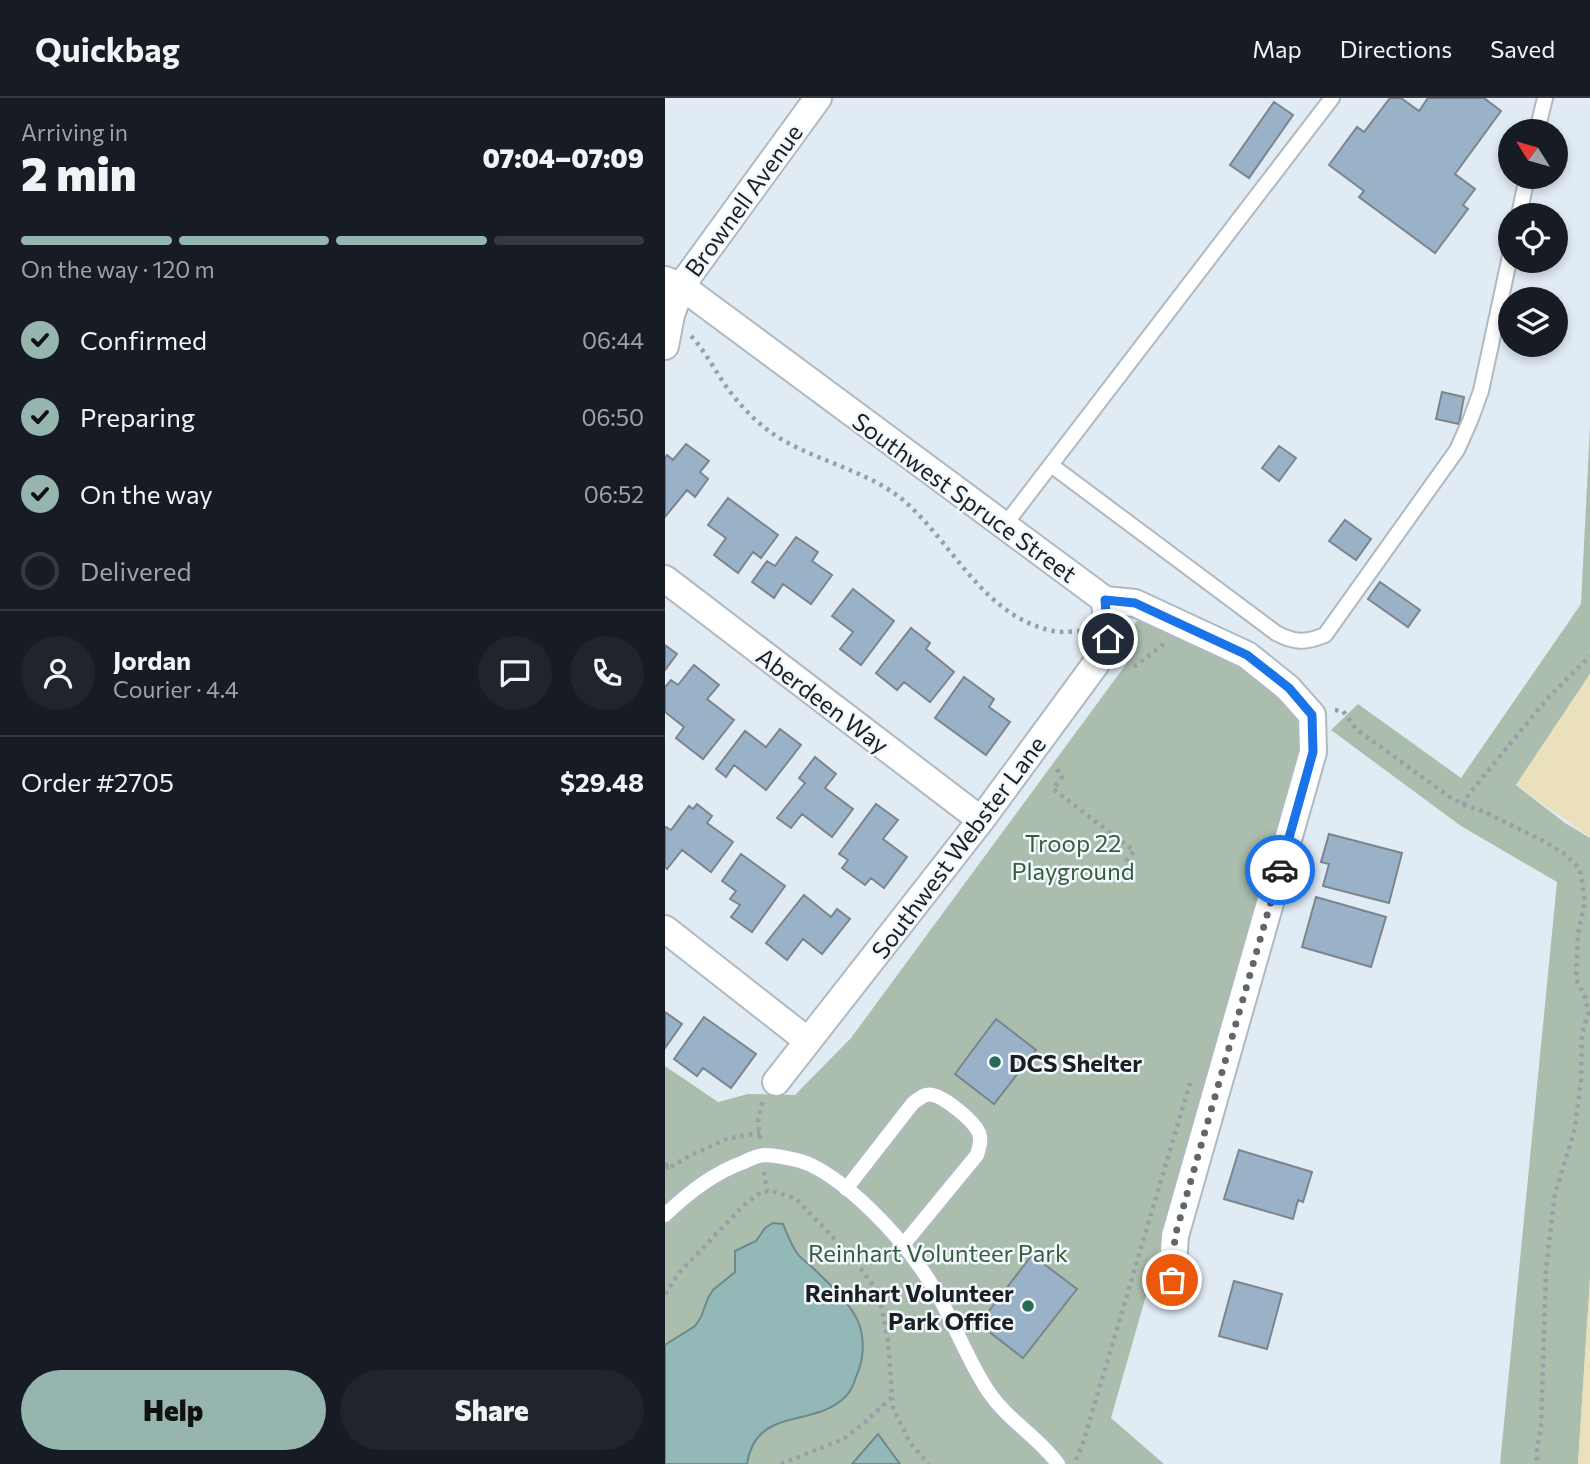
<!DOCTYPE html>
<html lang="en">
<head>
<meta charset="utf-8">
<style>
  body { margin:0; font-family:Commissioner,sans-serif; background:#20242c; color:#f1f3f6; height:100vh; display:flex; flex-direction:column; font-size:26px; white-space:nowrap }
  * { box-sizing:border-box; margin:0 }
  p { font-size:23px; color:#9ea1a6 }
  .icon { flex:none; width:38px; height:38px; fill:none; stroke:currentColor; stroke-width:2; stroke-linecap:round; stroke-linejoin:round }
  .map { position:relative; flex:1; overflow:hidden }
  .drawer { display:flex; flex-direction:column; background:#171b24; width:665px }
  .drawer>* { flex:none }
  .needle { width:46px; rotate:307deg }
  .tools { position:absolute; left:833px; top:21px; display:grid; gap:14px }
  .tools a { display:grid; place-items:center; width:70px; height:70px; border-radius:50%; background:#171b24; box-shadow:0 4px 10px #0003; font-size:35px }
  .pin { position:absolute; display:grid; place-items:center; width:60px; height:60px; color:#fff; margin:-30px; border:4px solid #fff; border-radius:50%; box-shadow:0 2px 7px #0007 }
  .courier { position:absolute; display:grid; place-items:center; width:70px; height:70px; margin:-35px; border:5px solid #1a73e8; border-radius:50%; background:#fff; color:#222; box-shadow:0 2px 9px #0007 }
  .head em { font-style:normal; font-weight:800 }
  .head div { display:flex; flex-direction:column-reverse }
  .head { display:flex; align-items:center; justify-content:space-between; height:119px; padding:0 21px }
  h1 { font-size:46px; font-weight:800; line-height:52px }
  .bar { display:grid; grid-template-columns:repeat(4,1fr); gap:10px 7px; align-content:center; height:84px; padding:0 21px }
  .bar i { height:9px; border-radius:5px; background:#363941 }
  .bar .on { background:#97b5af }
  .bar p { grid-column:span 4 }
  .line { display:flex; align-items:center; gap:18px; padding:0 21px; border-top:2px solid #363941 }
  .line div { flex:1 }
  .round { display:grid; place-items:center; flex:none; width:74px; height:74px; border-radius:37px; background:#20242c }
  ol { padding:0 21px; list-style:none }
  li { display:flex; align-items:center; gap:21px; height:77px }
  li p { margin-inline-start:auto }
  li .icon { padding:7px; border-radius:50%; background:#97b5af; color:#111; stroke-width:4 }
  li:last-child { color:#9ea1a6 }
  li i { width:38px; height:38px; border:4px solid #363941; border-radius:50% }
  .primary-button { display:flex; gap:14px; margin-top:auto; padding:14px 21px }
  .primary-button a { flex:1; height:80px; border-radius:42px; background:#97b5af; color:#111; font-size:28px; font-weight:800; line-height:80px; text-align:center }
  .primary-button a+a { background:#20242c; color:#f1f3f6 }
  header { display:flex; align-items:center; gap:42px; box-sizing:border-box; height:98px; padding:0 35px; background:#171b24; border-bottom:2px solid #363941 }
  header strong { font-size:33px }
  nav { display:flex; gap:38px; margin-inline-start:auto; font-size:24px }
  main { display:flex; flex:1; min-height:0 }
  .map>svg:first-child { display:block }
  .green { fill:#abbdad }
  .sand { fill:#eae0bb }
  .water { fill:#92b8b8; stroke:#6e8a8b; stroke-width:2 }
  .building { fill:#9ab2c8; stroke:#7c858d; stroke-width:2 }
  .lines { fill:none; stroke-linecap:round; stroke-linejoin:round }
  .service-casing { stroke:#afb9c2; stroke-width:18 }
  .minor-casing { stroke:#afb9c2; stroke-width:30 }
  .path { stroke:#989fa6; stroke-width:4.5; stroke-dasharray:3.5 5; stroke-linecap:butt }
  .service { stroke:#fff; stroke-width:14 }
  .minor { stroke:#fff; stroke-width:26 }
  .done { stroke:#60666c; stroke-width:7; stroke-dasharray:0 12.6 }
  .route { stroke:#1a73e8; stroke-width:9 }
  .poi-dot { fill:#296958; stroke:#f2f8fd; stroke-width:2.5 }
  .labels { text-anchor:middle; dominant-baseline:central; stroke-width:5; stroke-linejoin:round; paint-order:stroke }
  .street-label { font-size:24px; fill:#1b1f22; stroke:#f2f8fd }
  .park-label { font-size:24px; fill:#355d3c; stroke:#f2f8fd }
  .poi-label { font-size:24px; font-weight:bold; fill:#1b1f22; stroke:#f2f8fd; text-anchor:start }
</style>
</head>
<body>
<header>
<strong>Quickbag</strong>
<nav><a>Map</a><a>Directions</a><a>Saved</a></nav>
</header>
<main>
<section class="drawer">
<div class="head"><div><h1>2 min</h1><p>Arriving in</p></div><em>07:04–07:09</em></div>
<div class="bar"><i class="on"></i><i class="on"></i><i class="on"></i><i></i><p>On the way · 120 m</p></div>
<ol>
<li><svg class="icon" aria-label="check" viewBox="0 0 24 24"><path d="M5 12l5 5 9-10"/></svg>Confirmed<p>06:44</p></li>
<li><svg class="icon" aria-label="check" viewBox="0 0 24 24"><path d="M5 12l5 5 9-10"/></svg>Preparing<p>06:50</p></li>
<li><svg class="icon" aria-label="check" viewBox="0 0 24 24"><path d="M5 12l5 5 9-10"/></svg>On the way<p>06:52</p></li>
<li><i></i>Delivered</li>
</ol>
<div class="line" style="height:126px"><a class="round"><svg class="icon" aria-label="person" viewBox="0 0 24 24"><circle cx="12" cy="8" r="4"/><path d="M4 21q1-7 8-7t8 7"/></svg></a><div><b>Jordan</b><p>Courier · 4.4</p></div><a class="round"><svg class="icon" aria-label="chat" viewBox="0 0 24 24"><path d="M4 5h16v11H9l-5 4z"/></svg></a><a class="round"><svg class="icon" aria-label="phone" viewBox="0 0 24 24"><path d="M5 4h4l2 5-3 2q2 4 5 5l2-3 5 2v4C11 20 4 13 5 4z"/></svg></a></div>
<div class="line" style="height:91px"><div>Order #2705</div><b>$29.48</b></div>
<div class="primary-button"><a>Help</a><a>Share</a></div>
</section>
<div class="map">
<svg width="925" height="1366" viewBox="0 0 925 1366">
  <rect width="100%" height="100%" fill="#e1ebf4"/>
  <path class="green" d="M925 328V576L851 687 900 725 925 740V1182L913 1366H835L892 784 796 728 666 632 693 606 796 680 916 506Z
    M479 515 589 571 647 617 446 1320 499 1366H0V968L53 1004 83 996 130 997 186 940 462 565 456 542Z"/>
  <path class="sand" d="M925 576V739L851 687Z
    M925 1179V1366H913Z"/>
  <path class="water" d="M108 1125 118 1126C122 1135 126 1147 132 1155 136 1161 143 1165 148 1170 165 1187 195 1212 197 1238 199 1252 197 1266 191 1279 189 1286 186 1293 181 1298 150 1331 91 1307 82 1366H0V1247L30 1228 36 1219 43 1200 48 1192 70 1174V1153L91 1143 100 1130Z
    M213 1336 235 1366H187Z"/>
  <path class="building" d="M725 0H736L754 13 763 0H819L836 13 790 76 810 91 798 107 803 111 770 155 694 99 699 93 664 67 692 29 699 34Z
    M609 4 628 17 584 80 565 67Z
    M777 294 799 299 794 326 771 321Z
    M21 346 44 363 35 374 43 381 30 399 22 392 0 419V360L2 357 8 362Z
    M614 348 631 360 614 383 597 370Z
    M63 400 113 437 96 460 88 454 73 475 49 457 61 440 43 427Z
    M680 422 706 441 691 462 664 443Z
    M131 439 153 454 147 463 167 477 146 506 118 486 109 500 87 484 102 463 110 468Z
    M715 484 755 512 743 529 703 501Z
    M188 491 229 523 196 567 175 551 188 534 167 518Z
    M246 530 265 545 261 551 289 574 265 604 239 584 232 592 211 575Z
    M0 547 12 556 0 572Z
    M29 567 54 587 42 601 69 622 38 661 11 640 19 629 0 614V589L6 582 13 587Z
    M299 579 329 601 324 609 345 624 321 657 270 620Z
    M115 631 136 647 101 692 69 667 61 679 51 671 80 633 101 649Z
    M150 659 171 676 160 690 188 711 167 739 137 716 126 730 112 720 140 685 134 680Z
    M32 706 47 718 42 725 68 744 46 774 17 752 2 771 0 769V730L1 729 6 732 24 708 28 711Z
    M211 706 233 722 218 741 242 759 219 790 206 780 200 787 177 770 183 762 174 756Z
    M664 736 737 755 724 805 658 788 664 766 656 764Z
    M76 756 120 788 87 834 66 819 75 807 65 801 71 793 57 783Z
    M139 797 166 819 172 811 185 821 157 856 138 841 122 862 101 845Z
    M651 799 721 819 706 869 637 849Z
    M0 914 17 926 0 950Z
    M39 919 91 956 66 990 38 970 32 978 9 961Z
    M331 921 371 952 329 1006 290 976Z
    M574 1052 647 1074 638 1104 633 1102 628 1121 559 1101Z
    M367 1157 412 1191 358 1260 314 1226Z
    M569 1183 617 1196 602 1251 554 1238Z"/>
  <g class="lines">
    <g class="service-casing">
      <path id="service" d="M872 33 880 0
        M854 117 862 79
        M386 367 611 535C630 545 640 545 660 537L792 352 805 323 816 293 845 158
        M339 428 667 0
        M181 1091 248 1005C255 1000 260 995 268 997 281 1000 309 1023 314 1035 317 1043 314 1050 312 1057L238 1147
        M0 1117C23 1095 48 1075 79 1064 85 1061 92 1058 99 1057 110 1057 136 1062 146 1067 185 1086 232 1135 257 1172 284 1209 298 1255 323 1293 343 1323 374 1339 393 1366"/>
    </g>
    <g class="minor-casing">
      <path id="minor" d="M0 182 16 188 440 502 470 505 582 557 623 590 647 617 648 654 510 1138 507 1182
        M0 248 6 217 16 188 153 0
        M0 481 316 722
        M0 831 143 943
        M111 984 316 722 430 567 443 541 440 502"/>
    </g>
    <path class="path" d="M26 238C41 254 50 273 63 291 74 306 89 322 104 333 144 362 198 370 237 401 288 444 317 518 388 533 398 535 410 533 420 533
      M469 569 501 544
      M670 612 678 613 691 631 782 697 799 707 820 714 878 743 898 755 912 768 916 776 920 804 913 836 911 881 921 901 923 915 917 936 916 982 910 1030 890 1096 881 1170 876 1330 872 1350V1366
      M392 671 397 679 388 691 469 753 460 764
      M799 707 800 701 881 602 925 558
      M95 1041 93 1021 98 1002
      M0 1066 6 1069 0 1070
      M6 1069 24 1058 64 1040 95 1035
      M99 1074 102 1093
      M0 1196 14 1175 79 1107 96 1094 107 1093 130 1100 190 1162 214 1196 223 1243 228 1310 245 1345 264 1366
      M411 1362 418 1345 525 985
      M116 1366 178 1341 197 1327 227 1299"/>
    <use href="#service" class="service"/>
    <use href="#minor" class="minor"/>
  </g>
  <g class="lines">
    <path class="done" d="M507 1182 510 1138 615 772"/>
    <path class="route" d="M443 541 440 502 470 505 582 557 624 590 647 617 648 654 615 772"/>
  </g>
  <g class="poi-dot">
    <circle cx="330" cy="964" r="7"/>
    <circle cx="363" cy="1208" r="7"/>
  </g>
  <g class="labels">
    <g class="street-label">
      <text transform="translate(78 102) rotate(-54)">Brownell Avenue</text>
      <text transform="translate(300 399) rotate(36)">Southwest Spruce Street</text>
      <text transform="translate(158 602) rotate(37)">Aberdeen Way</text>
      <text transform="translate(293 749) rotate(-53)">Southwest Webster Lane</text>
    </g>
    <g class="park-label">
      <text x="408" y="744">Troop 22<tspan x="408" dy="28">Playground</tspan></text>
      <text x="273" y="1154">Reinhart Volunteer Park</text>
    </g>
    <g class="poi-label">
      <text x="344" y="964">DCS Shelter</text>
      <text x="349" y="1194" text-anchor="end">Reinhart Volunteer<tspan x="349" dy="28">Park Office</tspan></text>
    </g>
  </g>
</svg>
<div class="tools">
<a><svg class="needle" viewBox="-14 -14 28 28"><path d="M0-13l5 13h-10z" fill="#e53935"/><path d="M0 13l5-13h-10z" fill="#9ea1a6"/></svg></a>
<a><svg class="icon" aria-label="locate" viewBox="0 0 24 24"><circle cx="12" cy="12" r="6"/><path d="M12 2v4M12 18v4M2 12h4M18 12h4"/></svg></a>
<a><svg class="icon" aria-label="layers" viewBox="0 0 24 24"><path d="M12 4l9 5-9 5-9-5zM3 14l9 5 9-5"/></svg></a>
</div>
<div class="pin" style="left:507px;top:1182px;background:#ea580c"><svg class="icon" aria-label="bag" viewBox="0 0 24 24"><path d="M5 8h14l-1 12H6zM9 8a3 3 0 0 1 6 0"/></svg></div>
<div class="pin" style="left:443px;top:541px;background:#1f2937"><svg class="icon" aria-label="home" viewBox="0 0 24 24"><path d="M3 11l9-7 9 7M6 9v11h12V9"/></svg></div>
<div class="courier" style="left:615px;top:772px"><svg class="icon" aria-label="car" viewBox="0 0 24 24"><path d="M5 17H2v-5l4-1 3-4h7l3 4 3 1v5h-3M9 17h6M6 11h13"/><circle cx="7" cy="17" r="2"/><circle cx="17" cy="17" r="2"/></svg></div>
</div>
</main>
</body>
</html>
